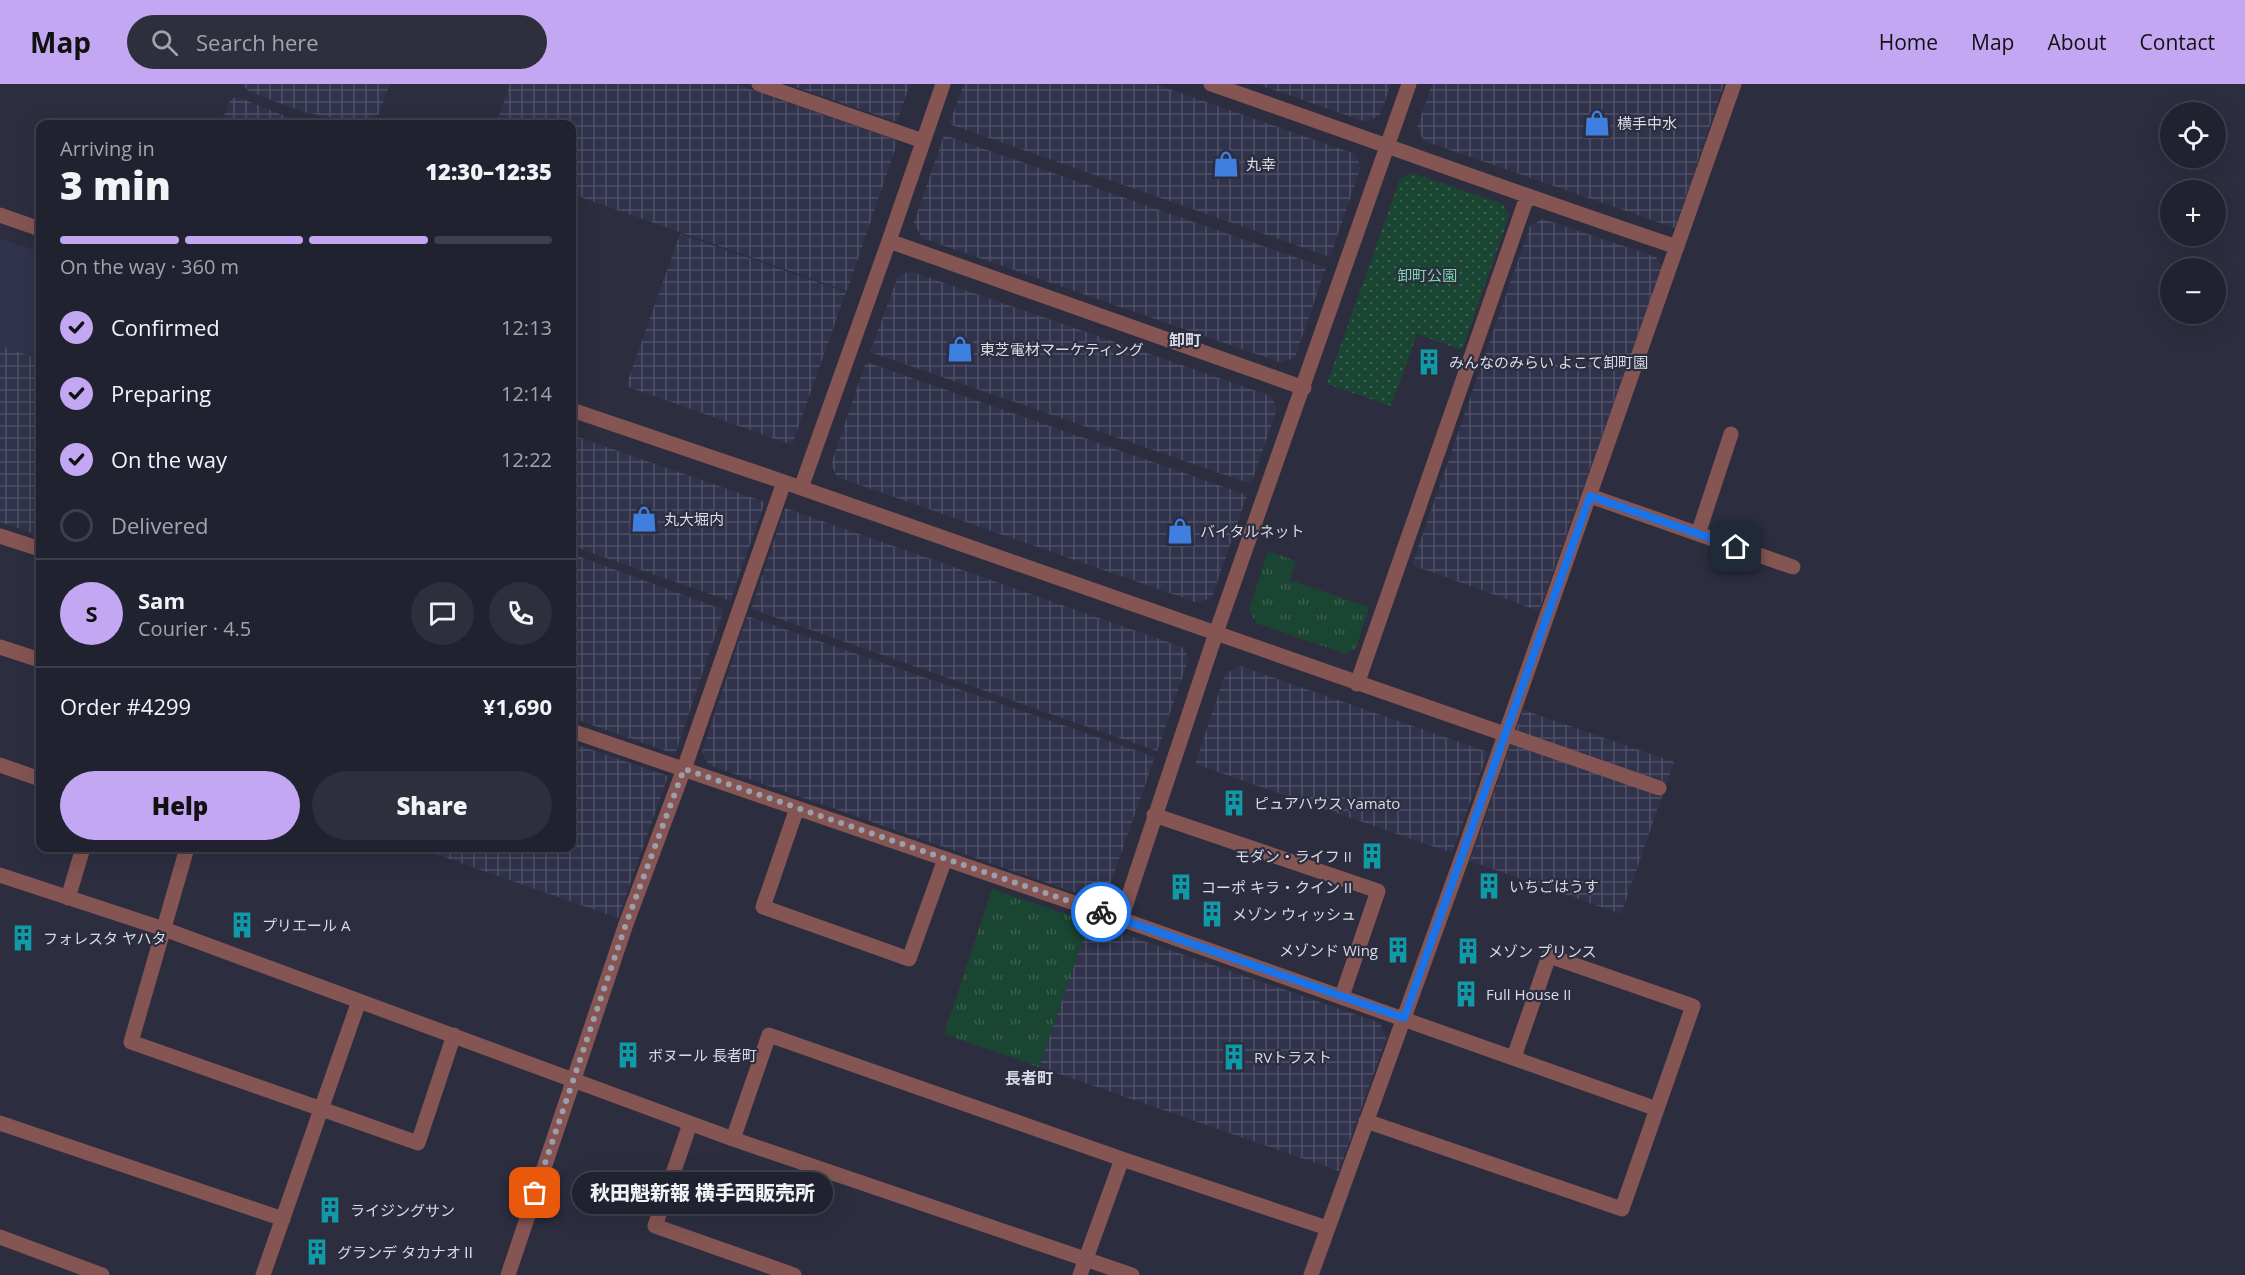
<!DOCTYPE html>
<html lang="en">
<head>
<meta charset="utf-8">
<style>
  body { margin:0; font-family:"Open Sans","Noto Sans JP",sans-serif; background:#2d2f3c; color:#f1f3f6; height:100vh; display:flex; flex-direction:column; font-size:22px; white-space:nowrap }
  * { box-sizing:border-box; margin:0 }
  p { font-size:20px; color:#a2a4ab }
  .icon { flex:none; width:33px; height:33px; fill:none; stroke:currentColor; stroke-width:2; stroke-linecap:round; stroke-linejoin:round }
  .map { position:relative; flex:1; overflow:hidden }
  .panel { position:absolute; left:36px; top:36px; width:540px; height:732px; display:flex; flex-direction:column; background:#212230; border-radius:12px; box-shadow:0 6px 24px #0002,0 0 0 2px #3e3f4c }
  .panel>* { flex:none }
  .fabs { position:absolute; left:2160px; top:18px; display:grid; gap:12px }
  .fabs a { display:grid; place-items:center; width:66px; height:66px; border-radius:50%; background:#212230; box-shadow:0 6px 24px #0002,0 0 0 2px #3e3f4c; font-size:30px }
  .pin { position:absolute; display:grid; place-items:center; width:51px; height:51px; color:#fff; margin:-26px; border-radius:12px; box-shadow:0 3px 9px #0006 }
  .courier { position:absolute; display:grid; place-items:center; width:60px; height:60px; margin:-30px; border:4px solid #1a73e8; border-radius:50%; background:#fff; color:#222; box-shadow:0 2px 8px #0007 }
  .bubble { position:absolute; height:42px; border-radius:21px; background:#212230; box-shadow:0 6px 24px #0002,0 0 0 2px #3e3f4c; font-size:20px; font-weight:800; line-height:42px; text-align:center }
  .headline em { font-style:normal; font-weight:800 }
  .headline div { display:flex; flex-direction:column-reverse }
  .headline { display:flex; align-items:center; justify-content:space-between; height:102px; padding:0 24px }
  h1 { font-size:39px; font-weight:800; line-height:45px }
  .bar { display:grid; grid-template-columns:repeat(4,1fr); gap:9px 6px; align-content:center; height:72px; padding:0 24px }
  .bar i { height:8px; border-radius:4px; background:#3e3f4c }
  .bar .selected { background:#c3a7f2 }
  .bar p { grid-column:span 4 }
  .line { display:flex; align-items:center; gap:15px; padding:0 24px; border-top:2px solid #3e3f4c }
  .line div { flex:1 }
  .round { display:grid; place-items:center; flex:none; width:63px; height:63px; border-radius:32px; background:#2d2f3c }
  ol { padding:0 24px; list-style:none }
  li { display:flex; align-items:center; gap:18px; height:66px }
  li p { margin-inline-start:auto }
  li .icon { padding:6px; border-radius:50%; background:#c3a7f2; color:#111; stroke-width:4 }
  li:last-child { color:#a2a4ab }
  li i { width:33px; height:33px; border:3px solid #3e3f4c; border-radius:50% }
  .cta { display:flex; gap:12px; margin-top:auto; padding:12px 24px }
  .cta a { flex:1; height:69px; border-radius:36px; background:#c3a7f2; color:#111; font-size:24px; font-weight:800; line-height:69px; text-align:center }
  .cta a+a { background:#2d2f3c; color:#f1f3f6 }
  header { display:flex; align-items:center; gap:36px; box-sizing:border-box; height:84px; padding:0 30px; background:#c3a7f2; color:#111 }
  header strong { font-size:28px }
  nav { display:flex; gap:33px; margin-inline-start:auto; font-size:21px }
  .search { width:420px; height:54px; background:#2d2f3c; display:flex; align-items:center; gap:15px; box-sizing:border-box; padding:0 21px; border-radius:33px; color:#a2a4ab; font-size:22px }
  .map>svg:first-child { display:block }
  .built { fill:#31334c }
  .industrial { fill:url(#industrial-grid) }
  .grass { fill:url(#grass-tufts) }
  .park { fill:url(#park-dots) }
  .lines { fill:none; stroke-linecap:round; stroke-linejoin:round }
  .minor { stroke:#845552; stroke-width:15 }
  .done { stroke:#9c9ead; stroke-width:6; stroke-dasharray:0 10.8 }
  .route { stroke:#1a73e8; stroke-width:8 }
  .labels { text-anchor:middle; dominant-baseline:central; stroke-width:4.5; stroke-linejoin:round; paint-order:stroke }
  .poi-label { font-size:15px; fill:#d9dbe7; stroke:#2c2e40; text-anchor:start }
  .park-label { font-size:15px; fill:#79d8aa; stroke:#2c2e40 }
  .neighbourhood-label { font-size:16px; font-weight:bold; fill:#d9dbe7; stroke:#2c2e40 }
</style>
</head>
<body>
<header>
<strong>Map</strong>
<div class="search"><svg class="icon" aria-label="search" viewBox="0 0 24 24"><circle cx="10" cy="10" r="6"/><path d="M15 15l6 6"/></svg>Search here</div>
<nav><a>Home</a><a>Map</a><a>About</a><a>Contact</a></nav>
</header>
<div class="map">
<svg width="2245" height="1191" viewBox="0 0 2245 1191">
  <defs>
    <pattern id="industrial-grid" width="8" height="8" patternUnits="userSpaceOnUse" patternTransform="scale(1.5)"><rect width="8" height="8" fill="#31334c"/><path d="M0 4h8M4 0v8" fill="none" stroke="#4e5066"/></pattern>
    <pattern id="grass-tufts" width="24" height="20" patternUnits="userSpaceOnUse" patternTransform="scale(1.5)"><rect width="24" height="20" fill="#1a4532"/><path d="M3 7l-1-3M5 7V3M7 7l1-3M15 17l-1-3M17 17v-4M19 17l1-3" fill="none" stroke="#3b5f50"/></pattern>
    <pattern id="park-dots" width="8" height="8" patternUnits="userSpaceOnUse" patternTransform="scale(1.5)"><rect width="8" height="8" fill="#1a4532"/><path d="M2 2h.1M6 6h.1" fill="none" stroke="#3b5f50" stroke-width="1.8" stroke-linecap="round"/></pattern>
  </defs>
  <rect width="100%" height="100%" fill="#2c2e40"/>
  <path class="built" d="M0 155 40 168V276L0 261Z"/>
  <path class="industrial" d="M243 0H390L379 30 360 39 303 28 248 7Z
    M510 0H735L896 56 897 60 847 207 572 110V40H496Z
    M787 0H910L897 38Z
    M964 0H1155L1355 70 1361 83 1330 173 949 40Z
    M1257 0H1391L1380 31 1366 38Z
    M1432 0H1724L1675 144 1424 57 1417 44Z
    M238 13 294 36 310 40H221L228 20 233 14Z
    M944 51 1326 184 1295 273 1282 279 922 154 914 139Z
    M1543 135 1656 173 1662 183 1539 527 1412 481 1530 142Z
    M680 150 846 208 792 361 626 302Z
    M910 187 1271 312 1277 325 1251 400 870 268 898 192Z
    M0 261 40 276V452L0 438Z
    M866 278 1247 411 1212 513 1198 519 837 393 831 380Z
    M572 351 765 418 730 517 572 462Z
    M785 424 1182 563 1189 574 1157 667 751 525Z
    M572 470 724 526 675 670 572 634Z
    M747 532 1155 673 1107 809 1102 811 1099 817 709 681 702 668Z
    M1240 582 1488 668 1452 769 1195 680 1225 590Z
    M1523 626 1674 678 1621 830 1470 777Z
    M572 659 668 692 618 834 421 765 422 764H572Z
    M1089 838 1380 939 1386 955 1339 1087 1039 983Z"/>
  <path class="grass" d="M1268 467 1296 477 1290 496 1369 523 1356 564 1346 570 1256 539 1249 525Z
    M992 805 1089 838 1039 983 944 950Z"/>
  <path class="park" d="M1412 89 1503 120 1509 132 1462 266 1417 250 1391 322 1327 300 1400 95Z"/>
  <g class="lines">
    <path class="minor" d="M759 0 923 57
      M1211 0C1367 54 1521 111 1677 163
      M0 131 40 145
      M889 157 1304 304
      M572 326 784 398 1659 704
      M801 404 889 157 943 0
      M1590 412 1793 483
      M1698 450 1731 350
      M0 452 40 465
      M0 563 40 576
      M1357 600 1527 113
      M572 647 1121 835 1657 1025
      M0 681 40 695
      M797 724 763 823 909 875 945 775
      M1154 731 1378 807 1342 912
      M187 764 131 958 418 1059 454 951
      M0 791 164 845 733 1055 1132 1191
      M68 814 83 764
      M1121 835 1216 549 1409 0
      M1366 1037 1622 1125 1693 922 1549 872 1514 973
      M0 1039 283 1135
      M690 1040 655 1142 794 1191
      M733 1055 769 951 1122 1075 1327 1144
      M0 1153 102 1191
      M263 1191 359 917
      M508 1191 626 840 684 685 784 398
      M1080 1191 1122 1075
      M1311 1191 1461 776 1734 0"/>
  </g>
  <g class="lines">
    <path class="done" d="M535 1109 626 840 684 685 1101 828"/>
    <path class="route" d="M1101 828 1404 934 1590 412 1736 463"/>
  </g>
  <defs>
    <g id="shop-bare" transform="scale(2.07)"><path d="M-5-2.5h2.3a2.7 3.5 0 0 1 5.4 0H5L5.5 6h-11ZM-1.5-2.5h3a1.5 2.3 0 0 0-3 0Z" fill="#3f7fe0" stroke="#2c2e40" stroke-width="2.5" paint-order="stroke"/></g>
    <g id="building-bare" transform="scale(2.07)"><path d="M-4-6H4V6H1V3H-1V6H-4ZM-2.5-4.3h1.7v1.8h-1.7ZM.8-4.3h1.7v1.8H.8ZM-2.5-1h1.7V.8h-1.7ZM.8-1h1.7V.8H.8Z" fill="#0f9aa8" stroke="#2c2e40" stroke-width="2.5" paint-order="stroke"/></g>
  </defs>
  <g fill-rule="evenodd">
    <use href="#shop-bare" x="1597" y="39"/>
    <use href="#shop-bare" x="1226" y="80"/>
    <use href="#shop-bare" x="960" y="265"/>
    <use href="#building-bare" x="1429" y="278"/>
    <use href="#shop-bare" x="644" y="435"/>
    <use href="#shop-bare" x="1180" y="447"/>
    <use href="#building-bare" x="1234" y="719"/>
    <use href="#building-bare" x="1372" y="772"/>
    <use href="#building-bare" x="1489" y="802"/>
    <use href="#building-bare" x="1181" y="803"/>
    <use href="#building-bare" x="1212" y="830"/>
    <use href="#building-bare" x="242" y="841"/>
    <use href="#building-bare" x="23" y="854"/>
    <use href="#building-bare" x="1398" y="866"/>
    <use href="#building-bare" x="1468" y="867"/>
    <use href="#building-bare" x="1466" y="910"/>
    <use href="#building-bare" x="628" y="971"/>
    <use href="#building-bare" x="1234" y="973"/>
    <use href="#building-bare" x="330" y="1126"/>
    <use href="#building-bare" x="317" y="1168"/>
  </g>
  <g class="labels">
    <g class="poi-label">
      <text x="1617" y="39">横手中水</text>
      <text x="1246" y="80">丸幸</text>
      <text x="980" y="265">東芝電材マーケティング</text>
      <text x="1449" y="278">みんなのみらい よこて卸町園</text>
      <text x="664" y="435">丸大堀内</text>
      <text x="1200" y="447">バイタルネット</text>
      <text x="1254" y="719">ピュアハウス Yamato</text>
      <text x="1352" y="772" text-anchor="end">モダン・ライフ II</text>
      <text x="1509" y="802">いちごはうす</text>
      <text x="1201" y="803">コーポ キラ・クイン II</text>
      <text x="1232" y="830">メゾン ウィッシュ</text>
      <text x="262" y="841">プリエール A</text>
      <text x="43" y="854">フォレスタ ヤハタ</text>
      <text x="1378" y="866" text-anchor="end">メゾンド Wing</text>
      <text x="1488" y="867">メゾン プリンス</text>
      <text x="1486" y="910">Full House II</text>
      <text x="648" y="971">ボヌール 長者町</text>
      <text x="1254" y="973">RVトラスト</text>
      <text x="350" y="1126">ライジングサン</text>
      <text x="337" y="1168">グランデ タカナオⅡ</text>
    </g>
    <g class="park-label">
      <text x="1427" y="191">卸町公園</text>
    </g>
    <g class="neighbourhood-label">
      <text x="1185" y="256">卸町</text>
      <text x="1029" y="994">長者町</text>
    </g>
  </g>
</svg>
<div class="fabs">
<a><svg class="icon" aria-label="locate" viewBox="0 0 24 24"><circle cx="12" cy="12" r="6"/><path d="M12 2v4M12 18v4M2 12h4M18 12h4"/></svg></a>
<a>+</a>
<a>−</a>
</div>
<div class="pin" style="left:535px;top:1109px;background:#ea580c"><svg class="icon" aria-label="bag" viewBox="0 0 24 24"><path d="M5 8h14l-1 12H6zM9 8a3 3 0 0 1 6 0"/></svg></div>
<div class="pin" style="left:1736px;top:463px;background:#1f2937"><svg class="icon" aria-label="home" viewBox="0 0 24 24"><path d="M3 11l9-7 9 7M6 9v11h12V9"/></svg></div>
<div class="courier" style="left:1101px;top:828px"><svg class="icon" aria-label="bike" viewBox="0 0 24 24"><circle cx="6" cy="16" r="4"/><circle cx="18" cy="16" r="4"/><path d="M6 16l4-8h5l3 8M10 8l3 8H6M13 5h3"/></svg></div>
<div class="bubble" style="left:572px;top:1088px;width:261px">秋田魁新報 横手西販売所</div>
<section class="panel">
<div class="headline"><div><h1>3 min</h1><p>Arriving in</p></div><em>12:30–12:35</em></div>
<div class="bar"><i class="selected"></i><i class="selected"></i><i class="selected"></i><i></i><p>On the way · 360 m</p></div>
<ol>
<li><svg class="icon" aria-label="check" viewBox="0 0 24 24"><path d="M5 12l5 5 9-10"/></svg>Confirmed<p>12:13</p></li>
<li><svg class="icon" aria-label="check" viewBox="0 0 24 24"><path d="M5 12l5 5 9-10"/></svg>Preparing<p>12:14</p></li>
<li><svg class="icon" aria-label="check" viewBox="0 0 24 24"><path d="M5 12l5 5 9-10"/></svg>On the way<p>12:22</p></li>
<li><i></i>Delivered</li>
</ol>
<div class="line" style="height:108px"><b class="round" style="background:#c3a7f2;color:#111">S</b><div><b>Sam</b><p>Courier · 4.5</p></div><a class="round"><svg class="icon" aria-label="chat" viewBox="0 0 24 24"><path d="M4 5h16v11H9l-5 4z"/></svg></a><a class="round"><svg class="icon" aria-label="phone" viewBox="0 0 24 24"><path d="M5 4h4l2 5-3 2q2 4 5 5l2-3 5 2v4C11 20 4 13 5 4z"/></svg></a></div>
<div class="line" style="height:78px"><div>Order #4299</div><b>¥1,690</b></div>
<div class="cta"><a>Help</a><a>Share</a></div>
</section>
</div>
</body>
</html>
